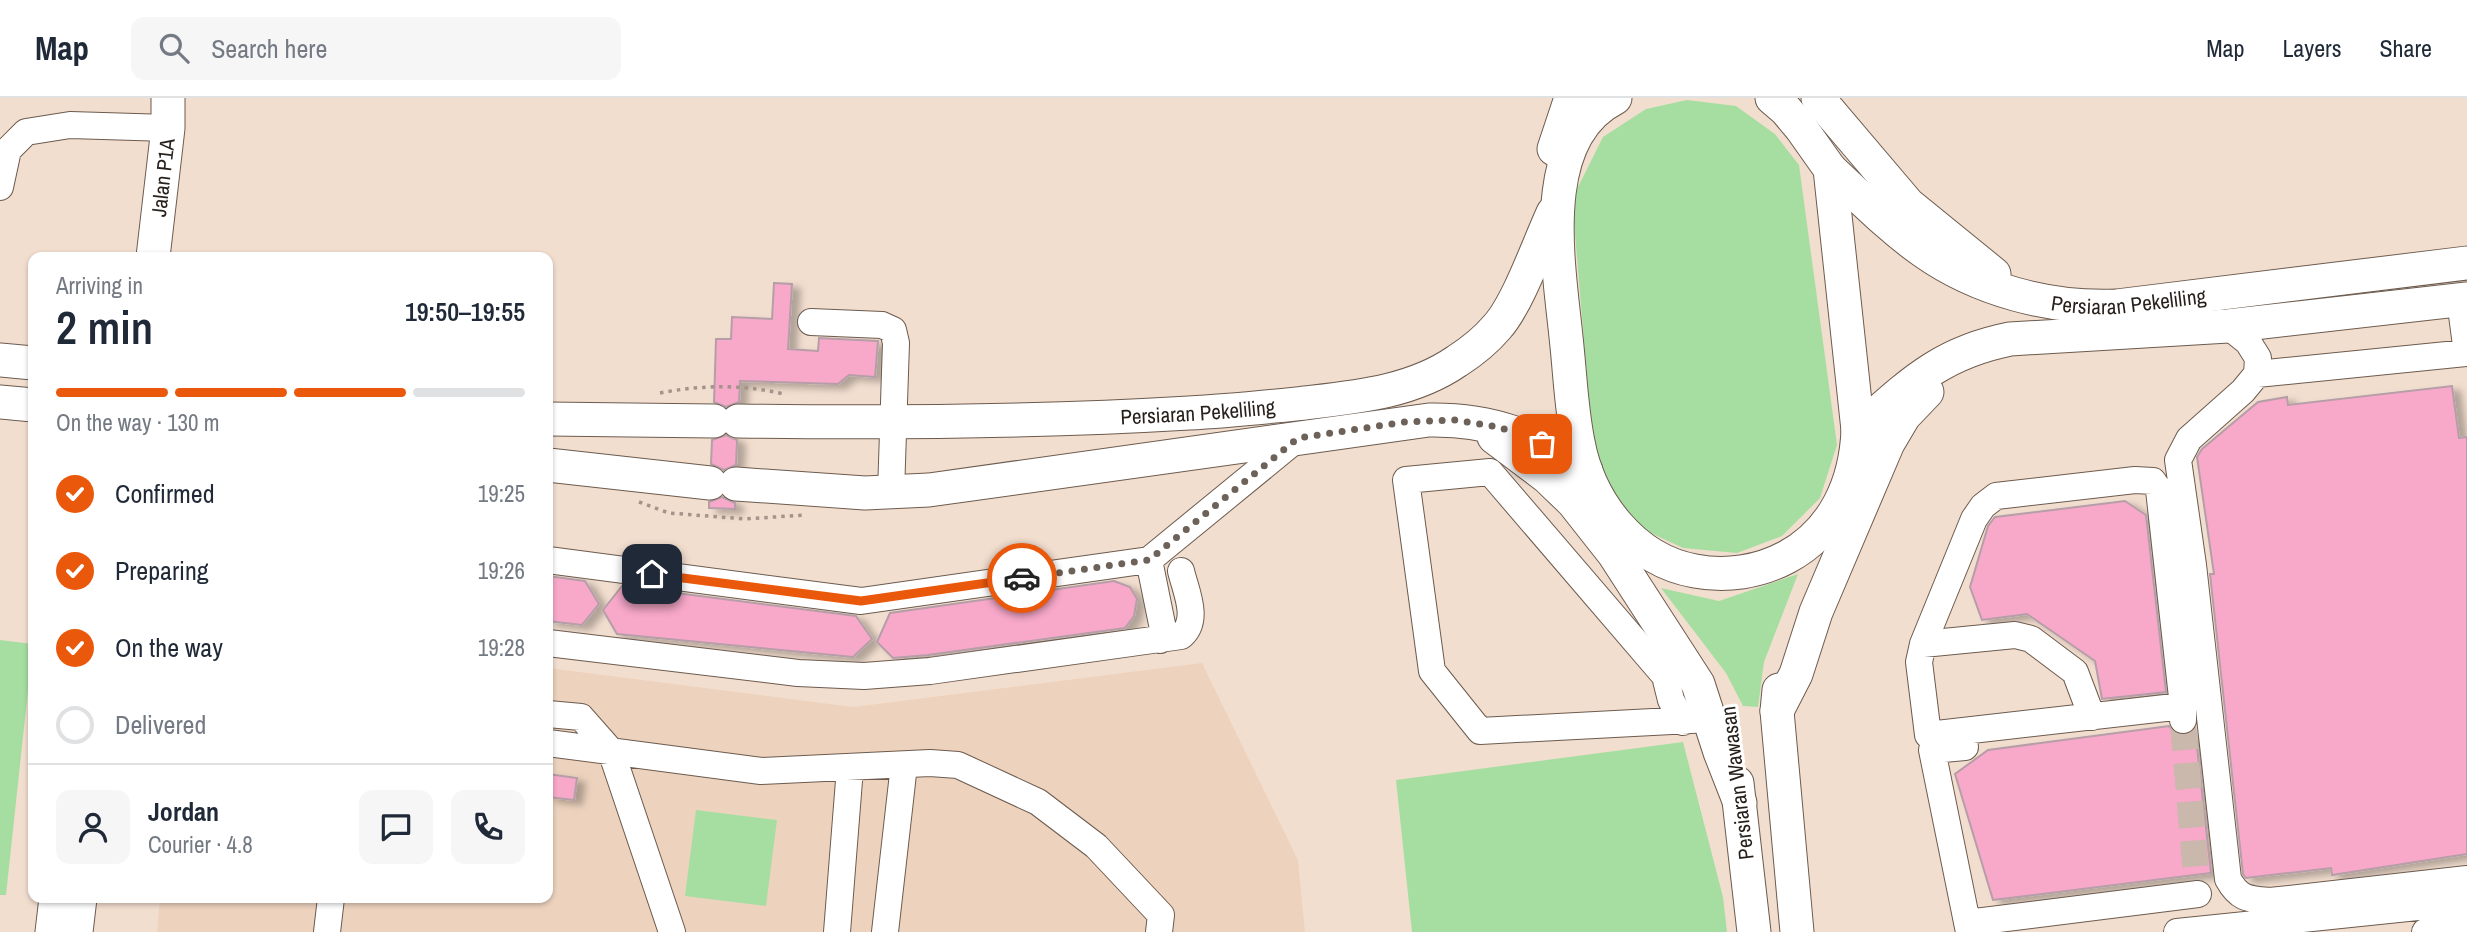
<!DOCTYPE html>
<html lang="en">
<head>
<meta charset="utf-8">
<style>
  body { margin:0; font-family:"Archivo Narrow",sans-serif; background:#f6f6f7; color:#1f2937; height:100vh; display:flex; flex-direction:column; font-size:26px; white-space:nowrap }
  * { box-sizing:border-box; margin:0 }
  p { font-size:23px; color:#747a83 }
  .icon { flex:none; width:38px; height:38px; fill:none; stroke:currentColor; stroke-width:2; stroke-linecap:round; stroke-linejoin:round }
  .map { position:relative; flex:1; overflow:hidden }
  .side { position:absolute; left:28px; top:154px; width:525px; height:651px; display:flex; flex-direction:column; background:#fff; border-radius:14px; box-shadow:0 2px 5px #0004 }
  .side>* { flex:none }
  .pin { position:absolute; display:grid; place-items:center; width:60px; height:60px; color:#fff; margin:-30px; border-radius:14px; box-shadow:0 4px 10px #0006 }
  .courier { position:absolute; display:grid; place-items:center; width:70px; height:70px; margin:-35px; border:5px solid #ea580c; border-radius:50%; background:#fff; color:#222; box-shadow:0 2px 9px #0007 }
  .head em { font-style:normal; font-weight:600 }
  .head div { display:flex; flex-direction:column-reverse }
  .head { display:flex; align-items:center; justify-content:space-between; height:119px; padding:0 28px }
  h1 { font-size:46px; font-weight:600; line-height:52px }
  .bar { display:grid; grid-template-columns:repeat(4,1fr); gap:10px 7px; align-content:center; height:84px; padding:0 28px }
  .bar i { height:9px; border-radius:5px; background:#e0e1e3 }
  .bar .active { background:#ea580c }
  .bar p { grid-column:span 4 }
  .line { display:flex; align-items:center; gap:18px; padding:0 28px; border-top:2px solid #e0e1e3 }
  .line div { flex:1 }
  .round { display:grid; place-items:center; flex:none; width:74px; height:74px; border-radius:14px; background:#f6f6f7 }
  ol { padding:0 28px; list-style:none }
  li { display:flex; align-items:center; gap:21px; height:77px }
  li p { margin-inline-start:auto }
  li .icon { padding:7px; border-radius:50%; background:#ea580c; color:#fff; stroke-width:4 }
  li:last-child { color:#747a83 }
  li i { width:38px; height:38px; border:4px solid #e0e1e3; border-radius:50% }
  header { display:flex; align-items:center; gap:42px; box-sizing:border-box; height:98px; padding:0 35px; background:#fff; border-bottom:2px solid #e0e1e3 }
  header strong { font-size:33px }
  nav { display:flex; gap:38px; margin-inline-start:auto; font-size:24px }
  .search { width:490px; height:63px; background:#f6f6f7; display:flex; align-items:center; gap:18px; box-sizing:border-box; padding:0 24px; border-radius:14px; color:#747a83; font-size:26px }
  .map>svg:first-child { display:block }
  .built { fill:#edd3be }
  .green { fill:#a6dea1 }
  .building { fill:#f8a8c9; stroke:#b59ea7; stroke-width:2; filter:url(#shadow) }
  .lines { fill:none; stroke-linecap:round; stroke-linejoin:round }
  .minor-tunnel { stroke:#c9b8ab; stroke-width:26; stroke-dasharray:26 13; stroke-linecap:butt }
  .minor-casing { stroke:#6c5b4e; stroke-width:28 }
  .major-casing { stroke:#6c5b4e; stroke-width:35 }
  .path { stroke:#a39489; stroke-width:3.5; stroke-dasharray:3.5 5; stroke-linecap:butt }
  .minor { stroke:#fff; stroke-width:26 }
  .major { stroke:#fff; stroke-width:33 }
  .done { stroke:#6d6259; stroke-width:7; stroke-dasharray:0 12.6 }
  .route { stroke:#ea580c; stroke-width:9 }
  .labels { text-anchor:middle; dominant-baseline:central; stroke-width:6; stroke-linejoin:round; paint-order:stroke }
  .street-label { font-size:21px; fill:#261f1a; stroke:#fff }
</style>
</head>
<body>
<header>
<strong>Map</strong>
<div class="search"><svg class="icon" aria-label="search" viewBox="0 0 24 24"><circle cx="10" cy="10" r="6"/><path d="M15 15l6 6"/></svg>Search here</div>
<nav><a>Map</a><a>Layers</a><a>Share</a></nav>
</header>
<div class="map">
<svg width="2467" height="834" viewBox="0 0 2467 834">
  <defs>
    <filter id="shadow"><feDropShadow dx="8" dy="4.5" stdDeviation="3.5" flood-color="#0004"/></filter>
  </defs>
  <rect width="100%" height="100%" fill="#f2decf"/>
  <path class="built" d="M1202 565 1298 762 1305 834H157L160 800H548V570L853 609Z"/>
  <path class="green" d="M1687 2 1736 8 1775 36 1799 67 1837 347 1820 400 1782 438 1737 455 1683 450 1638 429 1610 395 1594 360 1572 101 1603 39 1646 11Z
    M1798 476 1764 564 1758 609 1743 608 1726 575 1661 490 1719 503Z
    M0 542 33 546 6 797H0Z
    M1683 644 1723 799 1727 834H1412L1396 682Z
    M696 712 777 722 766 808 685 798Z"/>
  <path class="building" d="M774 185 792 186 788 251 818 253 819 240 878 243 875 279 849 277 838 286 740 283 739 304 726 309 714 304 716 241H731L732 219 772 221Z
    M2452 288 2459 340 2467 339V756L2332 777 2331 770 2246 780 2243 776 2210 476H2214L2197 359 2202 351 2258 304 2287 299 2288 307Z
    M726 337 737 342 736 367 724 372 711 366 712 342Z
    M722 399 735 405V411L709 410V404Z
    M2125 403 2146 417 2166 594 2102 601 2095 563 2027 516 1982 522 1970 489 1988 428 1995 419Z
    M548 478 585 483 599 506 582 527 548 523Z
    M1114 483 1130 489 1137 501 1134 518 1125 530 928 557 893 560 877 544 890 515Z
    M622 488 856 518 872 541 853 559 617 536 603 512Z
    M2169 628 2175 635 2182 638 2190 636 2195 631 2211 775 1993 802 1955 676 1988 652Z
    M548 676 577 680 574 702 548 699Z"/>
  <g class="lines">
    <path class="minor-tunnel" d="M2183 626 2196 776"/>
    <g class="minor-casing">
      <path id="minor" d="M0 89 8 52 26 34 70 27 168 30
        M811 224 882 227 893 232 896 245 891 394
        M2228 228 2248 244 2258 260 2257 276 2243 293 2189 341 2178 362 2193 467 2228 781C2239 801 2248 801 2270 803L2467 781
        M2257 276 2467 255 2460 202
        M548 462 861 503 1149 462 1298 340
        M1149 462 1163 531 1160 542
        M548 545 798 575 864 578 930 573 1181 538C1200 522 1186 494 1181 473
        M1923 546 2015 537 2031 541 2075 574 2092 619
        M2183 608 1928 637 1919 564 1923 546 1974 421 1983 408 1996 398 2135 382 2153 383 2159 392 2183 608V622
        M548 616 581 619 611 653 672 834
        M1683 624 1671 602 1665 578 1490 374 1406 382 1432 573 1480 633 1710 621
        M548 645 761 673 930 665 958 667 1038 704 1096 748 1161 817 1159 834
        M1965 649 1932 652 1969 834
        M1967 825 2198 796
        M327 834 331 800
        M837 834 850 670
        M885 834 904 667
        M2177 834 2467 804
        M2425 834 2467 830"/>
    </g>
    <g class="major-casing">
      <g id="major">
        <path d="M1615 0C1535 40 1559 168 1566 239 1570 274 1571 310 1578 344 1589 404 1633 462 1695 473 1726 479 1759 474 1787 459 1835 433 1856 384 1858 332L1830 71 1801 30 1786 12 1772 0"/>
        <path d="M1818 0 1908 106 1994 176"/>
        <path d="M1554 51 1571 0"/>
        <path id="s1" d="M1830 71C1860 99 1889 129 1923 153 1978 192 2050 211 2117 208L2467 165"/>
        <path id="s2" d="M153 159 168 30V0"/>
        <path d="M0 262 33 265"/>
        <path d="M0 304 33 307"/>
        <path d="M548 321 714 323"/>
        <path id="s3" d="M738 323C888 325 1038 324 1189 315 1228 313 1266 309 1305 305 1357 299 1412 294 1457 263 1471 254 1486 242 1497 229 1518 206 1539 145 1553 115"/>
        <path d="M1858 332C1910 286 1940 255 2010 241L2228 228 2467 201"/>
        <path d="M1494 339 1547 379 1573 404 1614 456 1698 586 1720 654 1740 705"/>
        <path d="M548 367 710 385"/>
        <path d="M736 386 865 395 929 392 1429 322C1491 321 1536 338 1586 373"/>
        <path d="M1779 592 1777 613 1797 834"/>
        <path d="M1777 613 1796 576 1816 514 1888 345 1904 318 1927 294"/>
        <path d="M1737 685 1754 834"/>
        <path d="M52 834 56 800"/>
        <path d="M76 834 80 800"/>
      </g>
    </g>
    <path class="path" d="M660 295C701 287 742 286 784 296
      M639 404 669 415 745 421 804 417"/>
    <use href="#minor" class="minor"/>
    <use href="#major" class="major"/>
  </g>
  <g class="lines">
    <path class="done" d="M1022 480 1149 462 1298 340 1405 324 1455 322 1499 329 1542 346"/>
    <path class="route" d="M652 476 861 503 1022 480"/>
  </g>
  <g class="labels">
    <g class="street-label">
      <text stroke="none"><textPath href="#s2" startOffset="80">Jalan P1A</textPath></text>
      <text stroke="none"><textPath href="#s1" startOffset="341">Persiaran Pekeliling</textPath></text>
      <text stroke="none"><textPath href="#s3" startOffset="460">Persiaran Pekeliling</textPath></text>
      <text transform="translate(1737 685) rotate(-97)">Persiaran Wawasan</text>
    </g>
  </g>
</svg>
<div class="pin" style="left:1542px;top:346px;background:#ea580c"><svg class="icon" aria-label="bag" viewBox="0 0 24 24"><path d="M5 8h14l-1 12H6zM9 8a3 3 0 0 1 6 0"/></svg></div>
<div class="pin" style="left:652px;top:476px;background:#1f2937"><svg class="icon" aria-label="home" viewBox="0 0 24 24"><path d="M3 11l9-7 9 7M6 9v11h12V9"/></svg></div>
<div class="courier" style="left:1022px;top:480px"><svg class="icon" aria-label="car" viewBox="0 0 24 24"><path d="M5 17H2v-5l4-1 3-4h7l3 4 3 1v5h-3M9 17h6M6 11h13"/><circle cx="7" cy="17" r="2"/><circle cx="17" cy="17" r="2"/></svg></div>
<section class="side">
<div class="head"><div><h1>2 min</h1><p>Arriving in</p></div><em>19:50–19:55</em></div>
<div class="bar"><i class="active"></i><i class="active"></i><i class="active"></i><i></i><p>On the way · 130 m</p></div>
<ol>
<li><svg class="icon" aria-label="check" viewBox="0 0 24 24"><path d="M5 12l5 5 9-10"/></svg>Confirmed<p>19:25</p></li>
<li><svg class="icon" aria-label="check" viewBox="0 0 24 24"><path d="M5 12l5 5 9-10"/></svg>Preparing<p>19:26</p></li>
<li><svg class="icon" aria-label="check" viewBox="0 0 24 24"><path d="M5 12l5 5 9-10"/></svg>On the way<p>19:28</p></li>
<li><i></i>Delivered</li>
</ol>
<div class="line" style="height:126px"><a class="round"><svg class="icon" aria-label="person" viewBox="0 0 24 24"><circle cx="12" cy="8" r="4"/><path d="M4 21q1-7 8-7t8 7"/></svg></a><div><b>Jordan</b><p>Courier · 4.8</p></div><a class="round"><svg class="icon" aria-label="chat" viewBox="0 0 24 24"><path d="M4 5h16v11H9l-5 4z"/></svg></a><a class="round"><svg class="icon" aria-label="phone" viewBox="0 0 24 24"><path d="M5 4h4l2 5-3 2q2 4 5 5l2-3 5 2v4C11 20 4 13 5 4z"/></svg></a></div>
</section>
</div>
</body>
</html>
